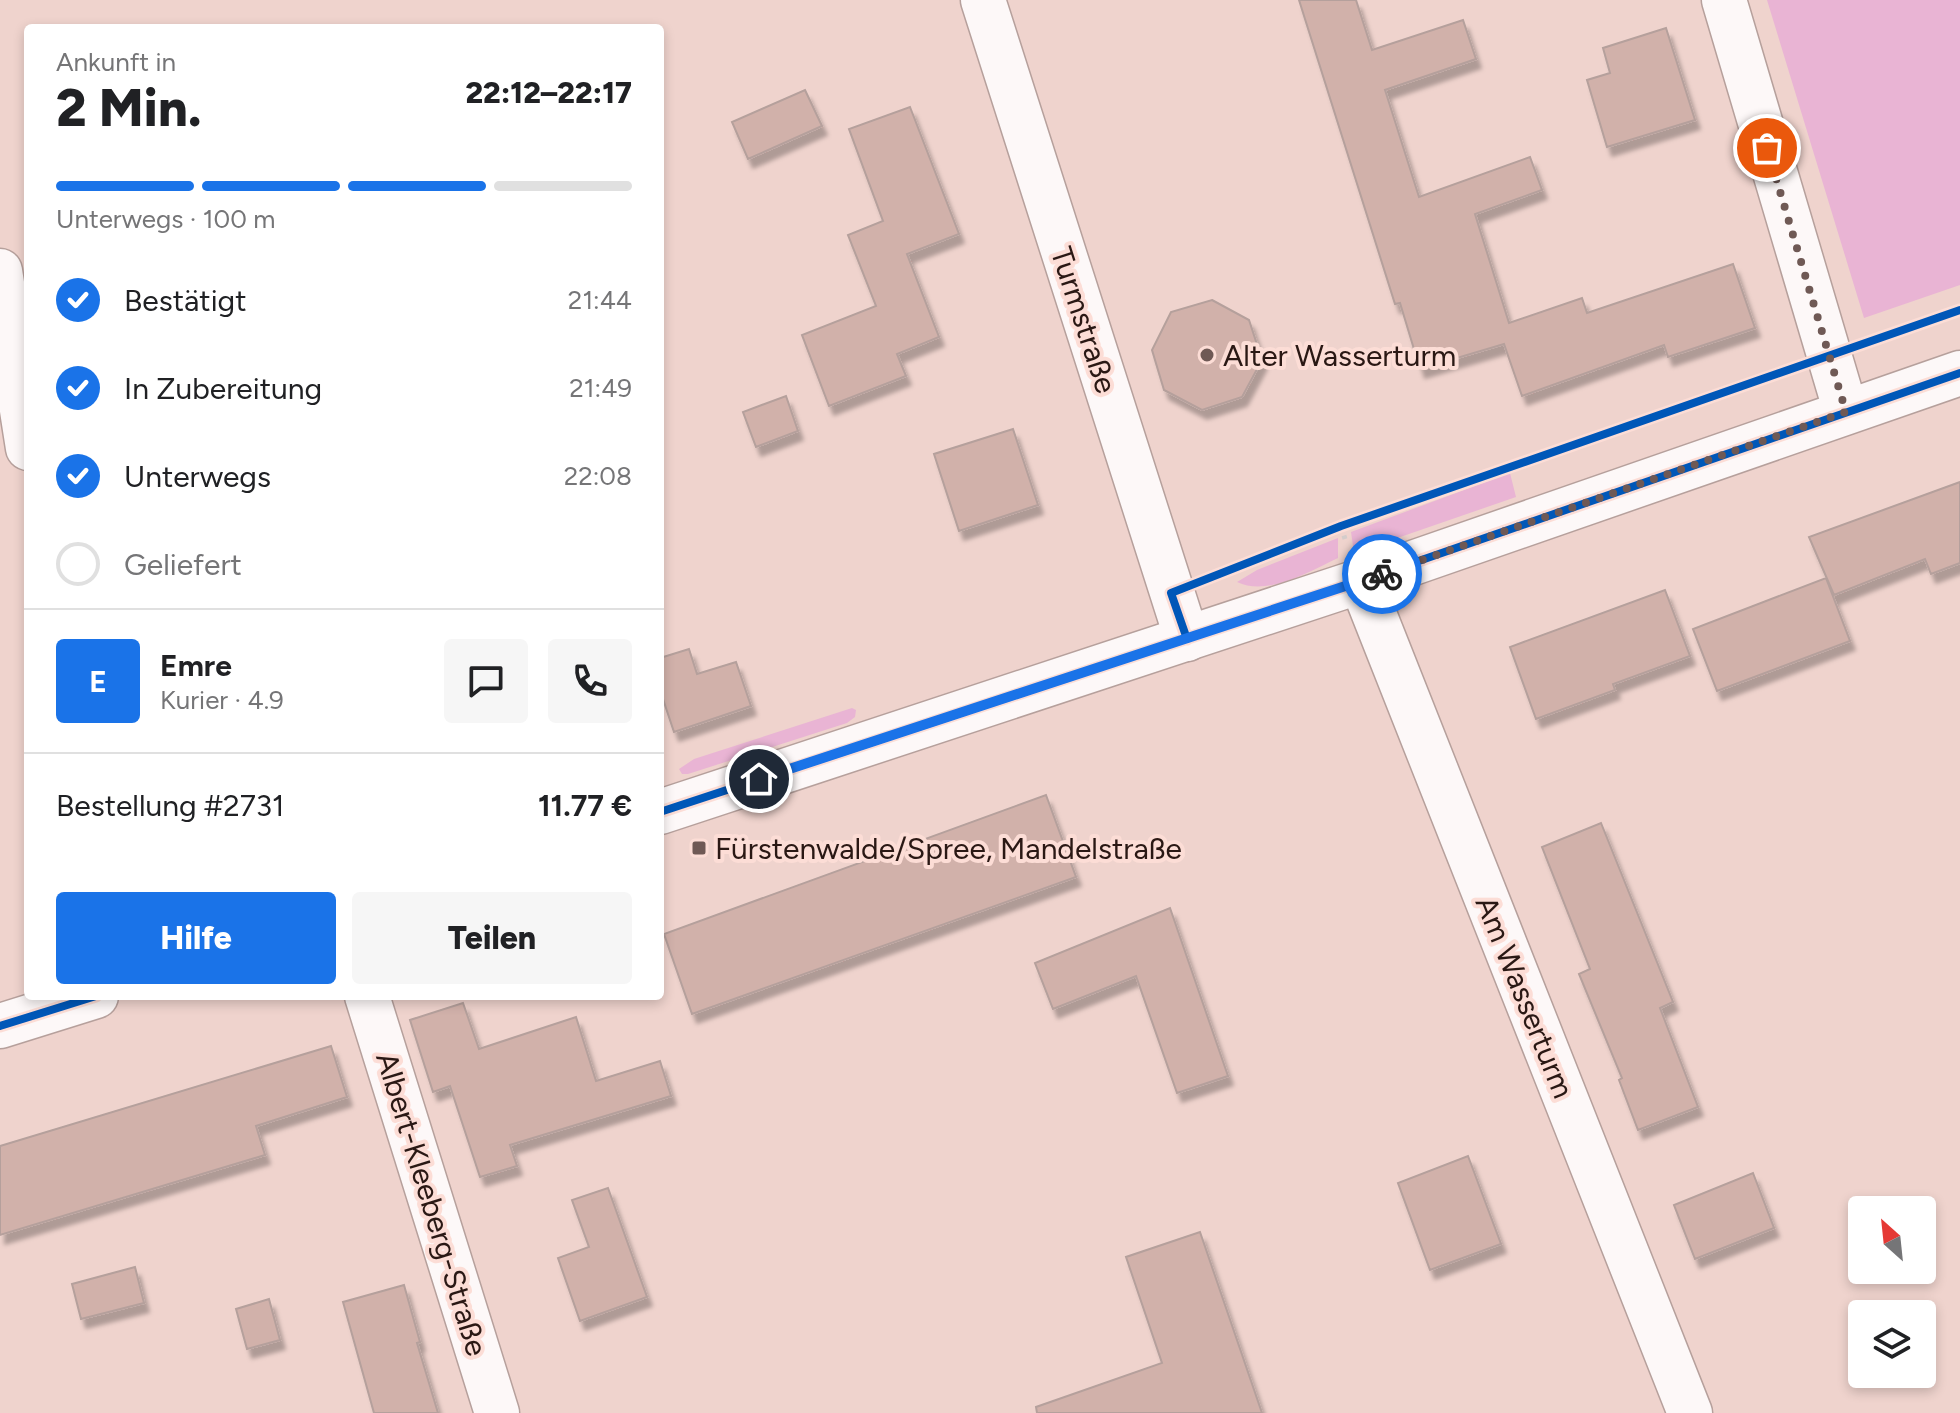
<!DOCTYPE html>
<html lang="de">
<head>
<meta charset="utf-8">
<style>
  body { margin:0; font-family:Figtree,sans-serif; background:#f6f6f6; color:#202124; height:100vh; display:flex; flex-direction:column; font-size:30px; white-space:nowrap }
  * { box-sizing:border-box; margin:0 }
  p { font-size:26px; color:#757577 }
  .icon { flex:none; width:44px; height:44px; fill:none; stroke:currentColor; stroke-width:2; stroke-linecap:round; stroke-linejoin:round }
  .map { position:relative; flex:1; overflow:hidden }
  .drawer { position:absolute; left:24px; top:24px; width:640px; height:976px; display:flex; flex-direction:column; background:#fff; border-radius:8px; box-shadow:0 4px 12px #0003 }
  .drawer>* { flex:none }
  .needle { width:52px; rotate:333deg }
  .tools { position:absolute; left:1848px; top:1196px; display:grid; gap:16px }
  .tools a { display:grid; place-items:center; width:88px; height:88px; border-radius:8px; background:#fff; box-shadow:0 4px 12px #0003; font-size:40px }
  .pin { position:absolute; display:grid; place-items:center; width:68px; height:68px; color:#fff; margin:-34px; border:4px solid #fff; border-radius:50%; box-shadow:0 2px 8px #0007 }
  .courier { position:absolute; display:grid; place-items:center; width:80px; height:80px; margin:-40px; border:6px solid #1a73e8; border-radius:50%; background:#fff; color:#222; box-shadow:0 2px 10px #0007 }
  .headline em { font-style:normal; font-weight:800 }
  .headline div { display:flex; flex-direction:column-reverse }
  .headline { display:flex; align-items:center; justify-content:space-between; height:136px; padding:0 32px }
  h1 { font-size:52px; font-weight:800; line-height:60px }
  .bar { display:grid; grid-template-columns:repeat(4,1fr); gap:12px 8px; align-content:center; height:96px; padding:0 32px }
  .bar i { height:10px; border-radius:6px; background:#e0e0e0 }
  .bar .selected { background:#1a73e8 }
  .bar p { grid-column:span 4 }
  .line { display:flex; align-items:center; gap:20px; padding:0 32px; border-top:2px solid #e0e0e0 }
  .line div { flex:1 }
  .round { display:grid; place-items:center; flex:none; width:84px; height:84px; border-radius:8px; background:#f6f6f6 }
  ol { padding:0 32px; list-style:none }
  li { display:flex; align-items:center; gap:24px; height:88px }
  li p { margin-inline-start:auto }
  li .icon { padding:8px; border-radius:50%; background:#1a73e8; color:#fff; stroke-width:4 }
  li:last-child { color:#757577 }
  li i { width:44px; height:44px; border:4px solid #e0e0e0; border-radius:50% }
  .button { display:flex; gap:16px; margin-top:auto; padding:16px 32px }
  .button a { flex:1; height:92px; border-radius:8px; background:#1a73e8; color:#fff; font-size:32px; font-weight:800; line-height:92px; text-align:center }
  .button a+a { background:#f6f6f6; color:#202124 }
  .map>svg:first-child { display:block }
  .green { fill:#e9b4d4 }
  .building { fill:#d1b1aa; stroke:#b5a09c; stroke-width:2; filter:url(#shadow) }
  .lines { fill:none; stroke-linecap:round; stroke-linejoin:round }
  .street-casing { stroke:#b6a09c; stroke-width:47 }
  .secondary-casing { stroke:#b6a09c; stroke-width:47 }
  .path { stroke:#d4ccca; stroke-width:5; stroke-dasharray:4 6; stroke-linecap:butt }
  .street { stroke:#fdf8f8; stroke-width:44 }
  .secondary { stroke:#fdf8f8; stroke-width:44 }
  .cycleway-casing { stroke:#fcddd6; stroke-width:13 }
  .cycleway { stroke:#0057b8; stroke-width:8 }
  .done { stroke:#6f5955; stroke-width:8; stroke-dasharray:0 14.4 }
  .route { stroke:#1a73e8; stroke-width:10 }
  .poi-dot { fill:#6f5955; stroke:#fcddd6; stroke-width:3 }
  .labels { text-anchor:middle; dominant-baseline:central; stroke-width:8; stroke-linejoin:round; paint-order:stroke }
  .street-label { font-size:30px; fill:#2a1814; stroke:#fcddd6 }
  .poi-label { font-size:30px; fill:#2a1814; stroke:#fcddd6; text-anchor:start }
</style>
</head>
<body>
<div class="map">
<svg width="1960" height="1413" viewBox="0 0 1960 1413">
  <defs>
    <filter id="shadow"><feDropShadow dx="5" dy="9" stdDeviation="2" flood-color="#0004"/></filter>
  </defs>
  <rect width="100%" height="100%" fill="#efd3cd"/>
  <path class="green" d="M1767 0H1960V285L1864 318Z
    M1510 473 1516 497 1354 553 1351 532Z
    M1338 538V558C1310 571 1268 597 1237 582L1257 570Z
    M852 708 856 710 855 717 847 723 688 774H682L679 769 694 759Z"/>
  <path class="building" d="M1299 0H1356L1372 50 1463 20 1476 59 1385 90 1419 197 1530 157 1542 190 1475 214 1509 323 1582 298 1587 313 1733 264 1755 328 1668 357 1664 345 1522 396 1504 344 1420 369 1400 303 1395 304Z
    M1666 28 1695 120 1607 147 1587 80 1610 73 1603 48Z
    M805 90 822 126 748 159 732 122Z
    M910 107 959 234 907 254 939 337 897 354 906 376 829 406 802 335 876 306 848 235 883 221 849 129Z
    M1212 300 1249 320 1262 360 1242 397 1202 410 1164 390 1152 350 1171 312Z
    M786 396 798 431 756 447 743 412Z
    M1013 429 1038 505 959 531 934 454Z
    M1960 482V563L1931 574 1925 559 1834 595 1809 537Z
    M1826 578 1850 641 1717 691 1693 629Z
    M1665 590 1690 656 1613 684 1615 690 1536 719 1510 647Z
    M689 649 697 674 736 662 751 706 674 732 660 690V658Z
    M1046 795 1076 877 692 1014 664 934Z
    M1601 823 1673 1002 1660 1008 1698 1107 1638 1130 1619 1080 1622 1078 1579 974 1590 969 1542 847Z
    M1170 908 1228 1076 1177 1093 1136 976 1053 1009 1035 963Z
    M463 1003 479 1049 576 1017 596 1081 660 1061 671 1096 510 1145 517 1166 480 1177 450 1086 433 1092 410 1020Z
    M331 1046 347 1097 256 1126 265 1155 0 1235V1146Z
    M1468 1156 1501 1244 1430 1270 1398 1183Z
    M1753 1173 1774 1228 1695 1259 1674 1205Z
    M608 1188 647 1297 580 1321 558 1258 589 1247 572 1200Z
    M1200 1232 1262 1413H1037L1036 1407 1162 1363 1126 1257Z
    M135 1267 144 1303 81 1319 72 1284Z
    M404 1285 420 1342 417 1343 438 1413H374L343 1302Z
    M269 1299 280 1340 247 1349 236 1309Z"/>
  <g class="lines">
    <g class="street-casing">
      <path id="street" d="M983 0 1187 639
        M1724 0 1846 412
        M0 271 28 448
        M1361 581 1690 1413
        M367 996 497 1413"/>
    </g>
    <g class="secondary-casing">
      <path id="secondary" d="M660 812 1361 581 1960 373
        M0 1026 96 996"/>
    </g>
    <path class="path" d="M1341 526 1345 539"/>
    <use href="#street" class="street"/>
    <use href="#secondary" class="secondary"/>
    <g class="cycleway-casing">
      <path id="cycleway" d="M1187 639 1171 593 1341 526 1960 310
        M660 812 1361 581 1960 373
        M0 1026 96 996"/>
    </g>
    <use href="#cycleway" class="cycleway"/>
  </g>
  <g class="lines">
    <path class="done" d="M1382 574 1846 412 1767 148"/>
    <path class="route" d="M759 779 1382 574"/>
  </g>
  <g class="poi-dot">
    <circle cx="1207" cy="355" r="8"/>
    <rect x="691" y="840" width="16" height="16" rx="4"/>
  </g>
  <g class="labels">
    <g class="street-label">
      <text transform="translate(1084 320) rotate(72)">Turmstraße</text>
      <text transform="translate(1525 997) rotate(68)">Am Wasserturm</text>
      <text transform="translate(432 1204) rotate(73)">Albert-Kleeberg-Straße</text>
    </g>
    <g class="poi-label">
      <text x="1223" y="355">Alter Wasserturm</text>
      <text x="715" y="848">Fürstenwalde/Spree, Mandelstraße</text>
    </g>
  </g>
</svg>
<div class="tools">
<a><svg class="needle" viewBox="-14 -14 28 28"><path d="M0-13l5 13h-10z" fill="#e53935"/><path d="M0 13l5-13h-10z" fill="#757577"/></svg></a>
<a><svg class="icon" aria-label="layers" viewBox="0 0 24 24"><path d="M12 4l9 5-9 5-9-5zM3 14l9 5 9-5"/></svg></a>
</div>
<div class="pin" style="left:1767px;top:148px;background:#ea580c"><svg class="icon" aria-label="bag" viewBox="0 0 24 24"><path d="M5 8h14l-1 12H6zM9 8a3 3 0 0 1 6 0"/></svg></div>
<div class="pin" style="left:759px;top:779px;background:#1f2937"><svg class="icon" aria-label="home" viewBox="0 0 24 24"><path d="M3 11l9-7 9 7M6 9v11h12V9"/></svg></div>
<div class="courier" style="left:1382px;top:574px"><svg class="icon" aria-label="bike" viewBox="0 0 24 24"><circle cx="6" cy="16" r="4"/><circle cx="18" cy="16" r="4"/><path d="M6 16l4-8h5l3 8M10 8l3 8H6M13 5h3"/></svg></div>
<section class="drawer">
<div class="headline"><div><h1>2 Min.</h1><p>Ankunft in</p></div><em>22:12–22:17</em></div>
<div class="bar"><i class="selected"></i><i class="selected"></i><i class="selected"></i><i></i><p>Unterwegs · 100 m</p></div>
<ol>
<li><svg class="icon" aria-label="check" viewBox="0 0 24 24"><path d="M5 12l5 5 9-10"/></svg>Bestätigt<p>21:44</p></li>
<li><svg class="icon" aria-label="check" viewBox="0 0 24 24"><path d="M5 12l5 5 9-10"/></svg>In Zubereitung<p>21:49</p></li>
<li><svg class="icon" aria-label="check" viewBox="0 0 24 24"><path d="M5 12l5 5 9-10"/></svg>Unterwegs<p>22:08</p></li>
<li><i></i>Geliefert</li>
</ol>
<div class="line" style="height:144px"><b class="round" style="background:#1a73e8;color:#fff">E</b><div><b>Emre</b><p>Kurier · 4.9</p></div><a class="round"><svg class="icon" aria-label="chat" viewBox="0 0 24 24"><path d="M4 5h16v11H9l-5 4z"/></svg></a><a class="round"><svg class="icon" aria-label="phone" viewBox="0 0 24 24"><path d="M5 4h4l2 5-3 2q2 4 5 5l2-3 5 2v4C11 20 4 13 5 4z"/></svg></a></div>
<div class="line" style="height:104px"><div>Bestellung #2731</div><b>11.77 €</b></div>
<div class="button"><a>Hilfe</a><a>Teilen</a></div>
</section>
</div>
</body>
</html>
